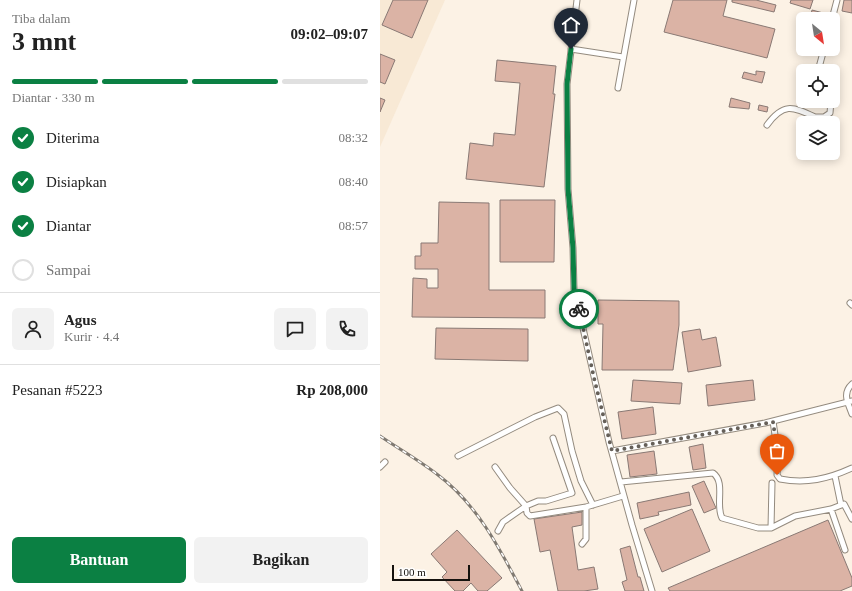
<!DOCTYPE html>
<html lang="id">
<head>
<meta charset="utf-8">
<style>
  body { margin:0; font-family:"Times New Roman",serif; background:#f2f2f2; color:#222; height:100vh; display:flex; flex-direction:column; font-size:15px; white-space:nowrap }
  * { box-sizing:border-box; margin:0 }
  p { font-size:13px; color:#767676 }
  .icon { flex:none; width:22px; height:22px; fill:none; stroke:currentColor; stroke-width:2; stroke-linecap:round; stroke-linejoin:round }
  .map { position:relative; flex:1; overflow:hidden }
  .details { display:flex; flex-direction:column; background:#fff; width:380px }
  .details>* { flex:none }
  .needle { width:26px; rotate:150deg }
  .tools { position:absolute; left:416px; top:12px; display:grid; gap:8px }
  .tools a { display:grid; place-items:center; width:44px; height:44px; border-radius:6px; background:#fff; box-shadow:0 2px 10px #0003; font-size:20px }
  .scale { position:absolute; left:12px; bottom:10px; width:78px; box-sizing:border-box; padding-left:4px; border:2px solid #15120e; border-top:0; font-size:11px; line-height:14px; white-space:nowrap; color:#15120e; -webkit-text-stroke:3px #fff; paint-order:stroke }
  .pin { position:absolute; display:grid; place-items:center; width:34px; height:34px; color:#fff; margin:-41px -17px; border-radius:50% 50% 50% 0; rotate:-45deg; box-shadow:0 0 4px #0007 }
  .pin .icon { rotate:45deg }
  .courier { position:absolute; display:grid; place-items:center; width:40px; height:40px; margin:-20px; border:3px solid #0b8043; border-radius:50%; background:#fff; color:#222; box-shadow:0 1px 5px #0007 }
  .summary em { font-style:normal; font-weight:700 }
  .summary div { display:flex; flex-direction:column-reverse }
  .summary { display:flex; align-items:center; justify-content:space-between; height:68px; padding:0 12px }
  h1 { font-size:26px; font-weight:700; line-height:30px }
  .bar { display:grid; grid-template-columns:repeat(4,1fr); gap:6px 4px; align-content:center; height:48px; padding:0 12px }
  .bar i { height:5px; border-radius:3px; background:#e0e0e0 }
  .bar .current { background:#0b8043 }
  .bar p { grid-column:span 4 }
  .line { display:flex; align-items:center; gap:10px; padding:0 12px; border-top:1px solid #e0e0e0 }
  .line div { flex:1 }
  .round { display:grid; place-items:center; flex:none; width:42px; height:42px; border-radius:6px; background:#f2f2f2 }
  ol { padding:0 12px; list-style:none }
  li { display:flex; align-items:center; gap:12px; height:44px }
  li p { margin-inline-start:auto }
  li .icon { padding:4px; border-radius:50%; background:#0b8043; color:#fff; stroke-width:4 }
  li:last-child { color:#767676 }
  li i { width:22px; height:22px; border:2px solid #e0e0e0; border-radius:50% }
  .cta { display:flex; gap:8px; margin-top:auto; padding:8px 12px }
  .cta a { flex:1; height:46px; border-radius:6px; background:#0b8043; color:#fff; font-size:16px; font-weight:700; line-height:46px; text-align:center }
  .cta a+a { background:#f2f2f2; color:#222 }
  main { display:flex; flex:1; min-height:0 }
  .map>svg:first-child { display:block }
  .built { fill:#f8e9d5 }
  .building { fill:#dbb3a5; stroke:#897974 }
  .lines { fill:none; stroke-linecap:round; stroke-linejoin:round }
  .minor-casing { stroke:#948b7f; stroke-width:7 }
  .minor { stroke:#fff; stroke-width:5 }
  .rail-casing { stroke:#807a72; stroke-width:3 }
  .rail { stroke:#fff; stroke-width:1.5; stroke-dasharray:4.5; stroke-linecap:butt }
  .done { stroke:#666059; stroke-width:4; stroke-dasharray:0 7.2 }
  .route { stroke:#0b8043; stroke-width:5 }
</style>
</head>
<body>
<main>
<section class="details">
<div class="summary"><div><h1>3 mnt</h1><p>Tiba dalam</p></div><em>09:02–09:07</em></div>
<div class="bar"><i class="current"></i><i class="current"></i><i class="current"></i><i></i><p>Diantar · 330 m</p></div>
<ol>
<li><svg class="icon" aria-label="check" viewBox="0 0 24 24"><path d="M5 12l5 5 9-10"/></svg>Diterima<p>08:32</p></li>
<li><svg class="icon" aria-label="check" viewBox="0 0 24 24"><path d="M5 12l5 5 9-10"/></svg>Disiapkan<p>08:40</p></li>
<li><svg class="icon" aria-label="check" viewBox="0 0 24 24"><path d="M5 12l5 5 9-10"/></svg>Diantar<p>08:57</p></li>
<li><i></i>Sampai</li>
</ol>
<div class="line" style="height:72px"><a class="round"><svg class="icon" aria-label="person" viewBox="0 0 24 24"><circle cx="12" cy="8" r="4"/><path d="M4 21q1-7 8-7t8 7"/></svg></a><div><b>Agus</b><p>Kurir · 4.4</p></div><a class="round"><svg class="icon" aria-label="chat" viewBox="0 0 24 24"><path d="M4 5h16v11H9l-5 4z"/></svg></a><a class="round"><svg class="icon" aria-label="phone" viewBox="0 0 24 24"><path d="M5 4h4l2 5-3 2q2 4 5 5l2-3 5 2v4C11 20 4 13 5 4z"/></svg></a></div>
<div class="line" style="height:52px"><div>Pesanan #5223</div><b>Rp 208,000</b></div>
<div class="cta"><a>Bantuan</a><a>Bagikan</a></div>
</section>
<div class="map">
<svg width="472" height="591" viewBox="0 0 472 591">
  <rect width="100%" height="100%" fill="#fcf2e5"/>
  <path class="built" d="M0 0H65L0 147Z"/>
  <path class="building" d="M13 0H48L32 38 2 25Z
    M293 0H347L343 16 395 29 387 58 284 32Z
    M352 0H376L396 5 394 12 352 2Z
    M411 0H433L430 9 410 3Z
    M464 0H472V13L462 11Z
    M432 10 447 14 446 19H430Z
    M0 54 15 60 5 84 0 82Z
    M117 60 176 66 173 94H175L164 187 86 179 90 143 113 146 114 133 135 135 140 83 115 81Z
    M376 71 385 72 382 83 362 78 364 72 376 75Z
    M0 98 5 100 0 112Z
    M351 98 370 103 369 109 349 107Z
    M379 105 388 107 387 112 378 110Z
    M120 200H175L174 262H120Z
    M59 202 109 203V290H165V318L32 317 33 278 47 279V288H58V269H35V256H41V243H58Z
    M218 300 299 301V325L293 370H222L223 324H218Z
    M56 328 148 329V361L55 359Z
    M320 329 322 340 336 337 341 366 308 372 302 332Z
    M253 380 302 383 300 404 251 401Z
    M373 380 375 400 328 406 326 385Z
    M273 407 276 434 242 439 238 412Z
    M323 444 326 468 313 470 309 447Z
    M274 451 277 474 250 477 247 455Z
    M324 481 336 508 324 513 312 486Z
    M309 492 311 505 278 512 279 515 260 519 257 503Z
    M312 509 330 551 282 572 264 529Z
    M202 512V525L192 527 198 570 214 567 218 589 204 591H178L170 550 160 552 154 519Z
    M448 520 472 578V586L460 591H290L288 588Z
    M77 530 122 578 107 591H98L91 583 83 591H75L62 577 67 572 51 554Z
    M250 546 258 577H260L264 591H245L242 582 247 580 240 549Z"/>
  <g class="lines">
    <g class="minor-casing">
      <path id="minor" d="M197 0 187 84 188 189 193 248 194 289 229 442 252 525 272 591
        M452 19 457 0
        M191 49 243 57
        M438 71 444 49
        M238 88 254 0
        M431 123 435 117H444L450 113 451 101
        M387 125C403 103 412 106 435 117
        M470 303 472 305
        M472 384C462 393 468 403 472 414
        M393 421 398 456 397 475 400 479C426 484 448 479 472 468
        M232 451 385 423 472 401
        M78 456 155 417 178 408 184 414 192 451 201 481 213 505
        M0 467 5 462
        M115 467 130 488 146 506 147 513 150 516 206 507 243 496
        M455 476 461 505
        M241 482 333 473C346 482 335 505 342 518L378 528H391L415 516 451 509 464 504 472 519
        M451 509 465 550
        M391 528 392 483
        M118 531 123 522 146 506 158 501H166L192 493 173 438
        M202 544 206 539V507"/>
    </g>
    <use href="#minor" class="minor"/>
    <g class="rail-casing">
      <path id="rail" d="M0 436C19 449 40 461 58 475 97 504 120 549 142 591"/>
    </g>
    <use href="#rail" class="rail"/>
  </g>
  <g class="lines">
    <path class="done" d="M199 309 214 378 232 451 393 422 398 456 397 475"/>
    <path class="route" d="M191 49 187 84 188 189 193 248 194 289 199 309"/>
  </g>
</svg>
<div class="tools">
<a><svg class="needle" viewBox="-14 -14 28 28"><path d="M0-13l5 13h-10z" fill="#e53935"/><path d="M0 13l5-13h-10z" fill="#767676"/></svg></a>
<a><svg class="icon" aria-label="locate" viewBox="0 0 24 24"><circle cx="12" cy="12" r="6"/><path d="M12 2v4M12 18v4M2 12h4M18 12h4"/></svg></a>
<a><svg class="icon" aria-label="layers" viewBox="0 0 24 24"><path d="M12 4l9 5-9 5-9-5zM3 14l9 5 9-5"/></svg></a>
</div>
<div class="scale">100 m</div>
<div class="pin" style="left:397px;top:475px;background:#ea580c"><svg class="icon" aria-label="bag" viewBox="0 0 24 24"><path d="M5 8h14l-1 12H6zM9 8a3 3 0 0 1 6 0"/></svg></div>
<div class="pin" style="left:191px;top:49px;background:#1f2937"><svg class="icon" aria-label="home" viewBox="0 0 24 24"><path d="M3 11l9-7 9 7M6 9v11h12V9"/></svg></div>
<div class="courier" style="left:199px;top:309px"><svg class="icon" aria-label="bike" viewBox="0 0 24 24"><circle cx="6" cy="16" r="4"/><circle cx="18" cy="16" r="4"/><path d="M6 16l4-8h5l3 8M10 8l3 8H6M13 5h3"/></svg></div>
</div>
</main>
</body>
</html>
